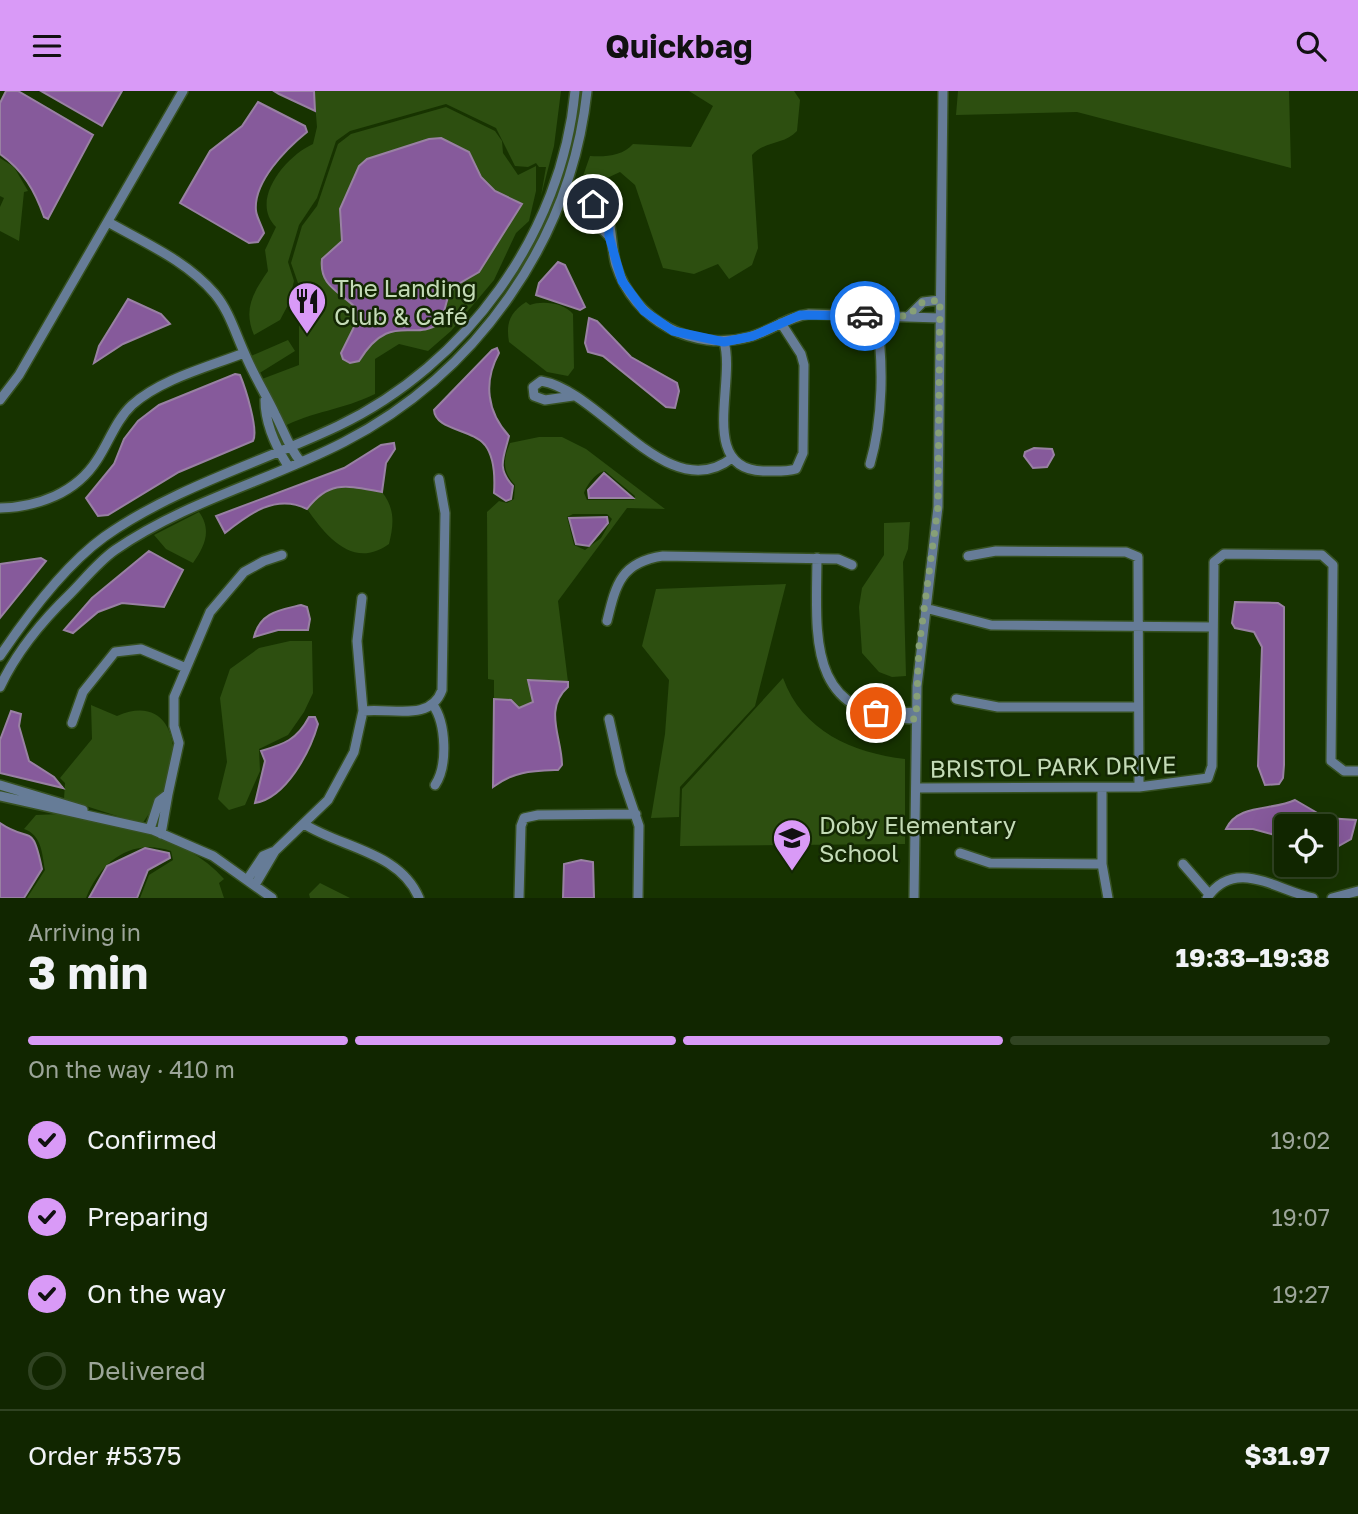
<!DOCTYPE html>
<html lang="en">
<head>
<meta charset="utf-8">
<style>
  body { margin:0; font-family:"Golos Text",sans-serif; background:#1e320f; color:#f1f3f6; height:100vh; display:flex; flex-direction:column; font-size:26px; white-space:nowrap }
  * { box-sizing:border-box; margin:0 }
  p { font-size:23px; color:#9ca599 }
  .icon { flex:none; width:38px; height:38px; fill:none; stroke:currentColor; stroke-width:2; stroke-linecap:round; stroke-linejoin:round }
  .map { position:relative; height:807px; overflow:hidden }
  .drawer { display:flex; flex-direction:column; background:#112600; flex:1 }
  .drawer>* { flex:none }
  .fabs { position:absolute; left:1274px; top:723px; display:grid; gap:14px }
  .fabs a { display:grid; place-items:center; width:63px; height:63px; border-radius:7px; background:#112600; box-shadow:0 7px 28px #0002,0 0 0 2px #304322; font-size:35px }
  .pin { position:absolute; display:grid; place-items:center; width:60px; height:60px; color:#fff; margin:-30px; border:4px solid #fff; border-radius:50%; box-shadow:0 2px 7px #0007 }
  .courier { position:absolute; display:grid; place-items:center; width:70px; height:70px; margin:-35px; border:5px solid #1a73e8; border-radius:50%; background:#fff; color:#222; box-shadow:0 2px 9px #0007 }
  .overview em { font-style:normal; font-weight:700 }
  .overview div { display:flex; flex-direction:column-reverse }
  .overview { display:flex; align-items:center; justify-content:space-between; height:119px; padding:0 28px }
  h1 { font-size:46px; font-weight:700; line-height:52px }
  .bar { display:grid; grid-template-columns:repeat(4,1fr); gap:10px 7px; align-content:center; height:84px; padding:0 28px }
  .bar i { height:9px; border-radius:5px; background:#304322 }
  .bar .on { background:#d99af7 }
  .bar p { grid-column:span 4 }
  .line { display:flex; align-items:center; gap:18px; padding:0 28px; border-top:2px solid #304322 }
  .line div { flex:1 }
  ol { padding:0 28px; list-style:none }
  li { display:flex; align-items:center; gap:21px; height:77px }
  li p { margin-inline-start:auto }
  li .icon { padding:7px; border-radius:50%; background:#d99af7; color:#111; stroke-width:4 }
  li:last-child { color:#9ca599 }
  li i { width:38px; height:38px; border:4px solid #304322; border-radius:50% }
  header { display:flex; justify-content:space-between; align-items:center; height:91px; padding:0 28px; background:#d99af7; color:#111; font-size:32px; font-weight:700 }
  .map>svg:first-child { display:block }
  .green { fill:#2d4f10; fill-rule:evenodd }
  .water { fill:#865a9b; stroke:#9981a3; stroke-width:2 }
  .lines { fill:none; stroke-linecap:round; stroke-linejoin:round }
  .minor-casing { stroke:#365121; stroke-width:12 }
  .minor { stroke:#667c97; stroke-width:9 }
  .done { stroke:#87a077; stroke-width:7; stroke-dasharray:0 12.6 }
  .route { stroke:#1a73e8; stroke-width:9 }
  .labels { text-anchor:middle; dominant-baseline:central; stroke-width:5; stroke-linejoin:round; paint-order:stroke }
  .poi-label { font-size:24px; fill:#c4dbb7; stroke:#132703; text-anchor:start }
  .street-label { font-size:24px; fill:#c4dbb7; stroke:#132703 }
</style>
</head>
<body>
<header><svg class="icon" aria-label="menu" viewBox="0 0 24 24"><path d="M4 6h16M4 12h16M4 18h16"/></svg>Quickbag<svg class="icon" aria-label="search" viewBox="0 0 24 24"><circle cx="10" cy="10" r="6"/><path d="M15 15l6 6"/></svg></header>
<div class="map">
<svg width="1358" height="807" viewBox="0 0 1358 807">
  <rect width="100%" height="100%" fill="#173300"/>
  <path class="green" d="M314 0H561L554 55 541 105 546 76H539L536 72 528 76 515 75 496 37 446 13 350 40 336 50 317 107 299 134 288 171 294 190 288 214 280 229 254 244C243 218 253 202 268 180L265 159 276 136C249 109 286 65 313 53L317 36Z
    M689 0H794L800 9 797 40C784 54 764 50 752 64L758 157 752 174 729 188 718 173 694 183 663 177 635 94 620 81 605 88 583 85 590 65C605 66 623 65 633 53L691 56 713 15Z
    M958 0H1289L1291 77 1077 21 956 24Z
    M446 16 495 40 502 50 503 62 518 84 536 75V100L529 130 516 142 494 189 451 240 428 260 399 253 375 268V303C343 319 312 320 281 337L262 288 299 274V195L291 172 302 135 317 115 338 53 351 43Z
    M0 67 14 76 28 100 24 101 19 150 0 140V116L4 107 0 105Z
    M526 211 530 214C542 209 565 212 573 223L574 277 568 285 547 281 509 251C506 233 509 222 526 211Z
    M288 249 295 260 258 283 251 265Z
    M539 346H562L586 358 665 418 627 417 558 510 568 591 528 589 533 611 519 617 511 609 494 608V589L488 588 487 421 499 410 507 412 514 408 515 394C502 380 503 368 510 352ZM605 380 635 405 634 409H587L584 402C587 394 596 381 605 380ZM573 423H607L612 428 601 447 585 459 574 454 567 426Z
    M351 396 382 401C395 418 394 432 389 453 353 479 326 445 307 418L322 399Z
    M199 421C212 439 205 455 193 472L166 458 154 444Z
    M910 431 908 458 903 471 906 585 892 586 879 581 862 562 859 516 862 497 884 464V432Z
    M786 493 755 615 680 696 679 726 651 727 665 643 669 589 642 555 656 498Z
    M290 550H312L313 602 304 621 288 644 259 658 260 680 245 714 229 719 218 708 227 671 220 607 230 578 259 557Z
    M783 587C802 640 853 662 905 668V753L680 755 682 698Z
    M91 614 117 625C169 602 184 656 166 696 160 708 150 721 142 733L64 708 65 692 60 687 92 648Z
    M60 723C117 735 184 742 224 788L219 792 224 807H140L149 784 173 769 171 760C131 747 101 770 86 807H27L45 779C42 763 42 744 24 738L36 724Z
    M320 792 350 807H310L309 803Z"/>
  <path class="water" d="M6 0H18L93 44 48 128 44 126C35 100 23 79 0 63V12Z
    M41 0H122L102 35Z
    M274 0H314L315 20 279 3Z
    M258 11 305 35 307 41C286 58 253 91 256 120 257 127 262 135 264 142L258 151 249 152 180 112 210 60 242 35Z
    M441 47 469 61 481 86 495 100 522 113 479 181 455 195 448 206 441 231C414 253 391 218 359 270L350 272 343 268 341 262 356 232V217C339 200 319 195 322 168L342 150 340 118 359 75 367 68 429 48Z
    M558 171 565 174 585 216 580 219 536 204 539 192Z
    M128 208 161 223 170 233 123 253 94 272 99 255Z
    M589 227 597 230 631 266 677 292 679 300 675 317 666 316 603 265 588 261 585 252Z
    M497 257 499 262C483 291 487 321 509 345 504 366 496 377 513 395L511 408 506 410 494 402C495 387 495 367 485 354 472 338 435 339 434 319L492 259Z
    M235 283 240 284C245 296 259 339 253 350L179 381 108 424 98 425 86 407 114 373 124 348 138 330 159 314Z
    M394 352 395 358 386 372 382 401C348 395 330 388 307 418 276 402 249 423 225 442L216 425 344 377 381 354Z
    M1034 357 1052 358 1054 364 1047 376 1033 377 1024 365 1025 361Z
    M604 382 633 407H589L588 399Z
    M607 426 608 432 589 455 576 453 569 427Z
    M149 460 183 479 164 516 122 512 98 521 73 542 64 539 92 507Z
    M41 467 46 470 0 527V473Z
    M1235 511 1278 512 1284 516V674L1283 687 1279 693 1265 694 1258 675 1262 556 1254 541 1235 537 1232 532Z
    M301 514 307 516 310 528 308 539H278L254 546C260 521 280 519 301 514Z
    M528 589 568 591V596C543 618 562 647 562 674L558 679C532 680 514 680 493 696L494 608 511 609 519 617 533 611Z
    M11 620 21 623 19 635 29 670 54 686 63 697 0 682V649Z
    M309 626H315L318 633C310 661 286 707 255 712L265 670 261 660C284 653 297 649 309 626Z
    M1295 709 1326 727 1356 729 1351 748 1326 762 1325 735H1286V747L1253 738H1226C1238 712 1273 720 1295 709Z
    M0 732C31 753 32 730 42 778L24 807H0Z
    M145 757 169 762 170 767 148 779 137 807H89L107 775Z
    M581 769 593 771 594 807H563L564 773Z"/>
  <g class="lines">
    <g class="minor-casing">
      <path id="minor" d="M108 131C145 152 187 170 215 203 229 220 235 241 244 261 253 283 265 302 275 323 284 340 288 355 300 370
        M609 145 589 125V118L593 113 602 112C612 122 611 158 616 174 634 230 693 261 749 246 771 240 787 226 809 223L940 227
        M909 225 923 211 940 209
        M724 251C736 291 698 378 763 380 774 380 786 381 796 378L803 362 804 274 801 263 781 232
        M573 305 545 309 534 305 533 296 541 290C602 300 668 417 732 367
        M0 309 19 284 183 0
        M265 309C265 332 276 356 288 375
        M870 373C883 328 884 271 876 225
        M0 417C38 416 76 402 97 369 109 351 116 329 132 314 161 288 208 276 244 262
        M968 465 996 460 1126 461 1138 466 1139 696
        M817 467C816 550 807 627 916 628
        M925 517 991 534 1213 536
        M607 530C616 493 621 471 663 465L838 468 852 474
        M0 565C27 525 64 475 104 446 175 396 260 372 338 335 466 274 562 142 575 0
        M0 596C16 562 43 529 70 503 84 489 98 471 115 459 186 410 269 390 344 351 477 282 571 149 587 0
        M956 608 998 616H1138
        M433 614C446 632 448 675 435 694
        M363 620C390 616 430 632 442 599L445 422 439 388
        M885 623 916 621
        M609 628 621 682 639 735 638 807
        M72 632 83 601 115 561 141 558 186 577
        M0 694 83 719
        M916 697 1139 696 1208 687 1212 675 1214 471 1224 463 1322 464 1333 474 1331 670 1344 680H1358
        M1102 697V773L1108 807
        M168 703 179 652 174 635V606L210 521 244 481 264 470 282 464
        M0 705 153 739 213 765 272 807
        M304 733C342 757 400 761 419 807
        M150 738 159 710 168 703 161 743
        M275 760 328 709 354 661 363 620 357 550 362 507
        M960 762 990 772 1102 773
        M1183 773 1209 803
        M247 789 263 765 275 760 255 794
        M519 807 521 735 524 727 538 724 636 723
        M914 807 917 595 938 416 943 0
        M1207 807C1235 765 1278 800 1313 807
        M1332 807 1358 800"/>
    </g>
    <use href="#minor" class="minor"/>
  </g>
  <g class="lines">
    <path class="done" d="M865 225H909L920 212 940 209 938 416 919 556 916 628 891 627 876 622"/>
    <path class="route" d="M593 113 602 112 608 119 609 145 622 190 644 220 673 240 724 251 753 245 800 224 865 225"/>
  </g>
  <defs>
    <g id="restaurant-pin" transform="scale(2.0125)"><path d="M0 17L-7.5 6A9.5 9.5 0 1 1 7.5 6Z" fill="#d99af7" stroke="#132703"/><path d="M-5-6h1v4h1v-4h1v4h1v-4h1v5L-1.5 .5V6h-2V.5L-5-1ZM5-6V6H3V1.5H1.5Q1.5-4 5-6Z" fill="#111"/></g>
    <g id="school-pin" transform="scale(2.0125)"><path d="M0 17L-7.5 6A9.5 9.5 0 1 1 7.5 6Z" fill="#d99af7" stroke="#132703"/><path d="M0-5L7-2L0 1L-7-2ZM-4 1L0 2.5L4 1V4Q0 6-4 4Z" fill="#111"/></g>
  </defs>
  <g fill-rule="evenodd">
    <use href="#restaurant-pin" x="307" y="210"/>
    <use href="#school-pin" x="792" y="747"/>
  </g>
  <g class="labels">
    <g class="poi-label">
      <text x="334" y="196">The Landing<tspan x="334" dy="28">Club &amp; Café</tspan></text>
      <text x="819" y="733">Doby Elementary<tspan x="819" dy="28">School</tspan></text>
    </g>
    <g class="street-label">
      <text transform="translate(1053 675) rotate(-1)">BRISTOL PARK DRIVE</text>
    </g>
  </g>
</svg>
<div class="fabs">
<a><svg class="icon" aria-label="locate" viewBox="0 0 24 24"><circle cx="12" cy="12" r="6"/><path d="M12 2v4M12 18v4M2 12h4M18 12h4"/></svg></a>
</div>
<div class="pin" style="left:876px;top:622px;background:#ea580c"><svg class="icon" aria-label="bag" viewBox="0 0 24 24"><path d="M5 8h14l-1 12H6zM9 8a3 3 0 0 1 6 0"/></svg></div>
<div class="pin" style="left:593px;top:113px;background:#1f2937"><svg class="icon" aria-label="home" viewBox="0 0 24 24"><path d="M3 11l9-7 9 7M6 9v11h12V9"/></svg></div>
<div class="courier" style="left:865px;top:225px"><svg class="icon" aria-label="car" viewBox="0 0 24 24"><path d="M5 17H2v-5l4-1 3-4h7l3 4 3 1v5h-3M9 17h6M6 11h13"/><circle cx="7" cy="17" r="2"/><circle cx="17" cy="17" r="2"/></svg></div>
</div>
<section class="drawer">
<div class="overview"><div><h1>3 min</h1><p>Arriving in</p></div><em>19:33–19:38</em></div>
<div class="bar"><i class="on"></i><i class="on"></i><i class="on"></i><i></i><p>On the way · 410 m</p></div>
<ol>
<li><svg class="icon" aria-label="check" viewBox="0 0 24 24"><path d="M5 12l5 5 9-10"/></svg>Confirmed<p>19:02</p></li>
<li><svg class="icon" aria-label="check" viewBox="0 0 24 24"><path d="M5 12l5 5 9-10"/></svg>Preparing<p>19:07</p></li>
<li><svg class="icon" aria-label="check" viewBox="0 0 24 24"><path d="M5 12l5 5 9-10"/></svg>On the way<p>19:27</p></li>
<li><i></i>Delivered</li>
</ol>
<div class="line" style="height:91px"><div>Order #5375</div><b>$31.97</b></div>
</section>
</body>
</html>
